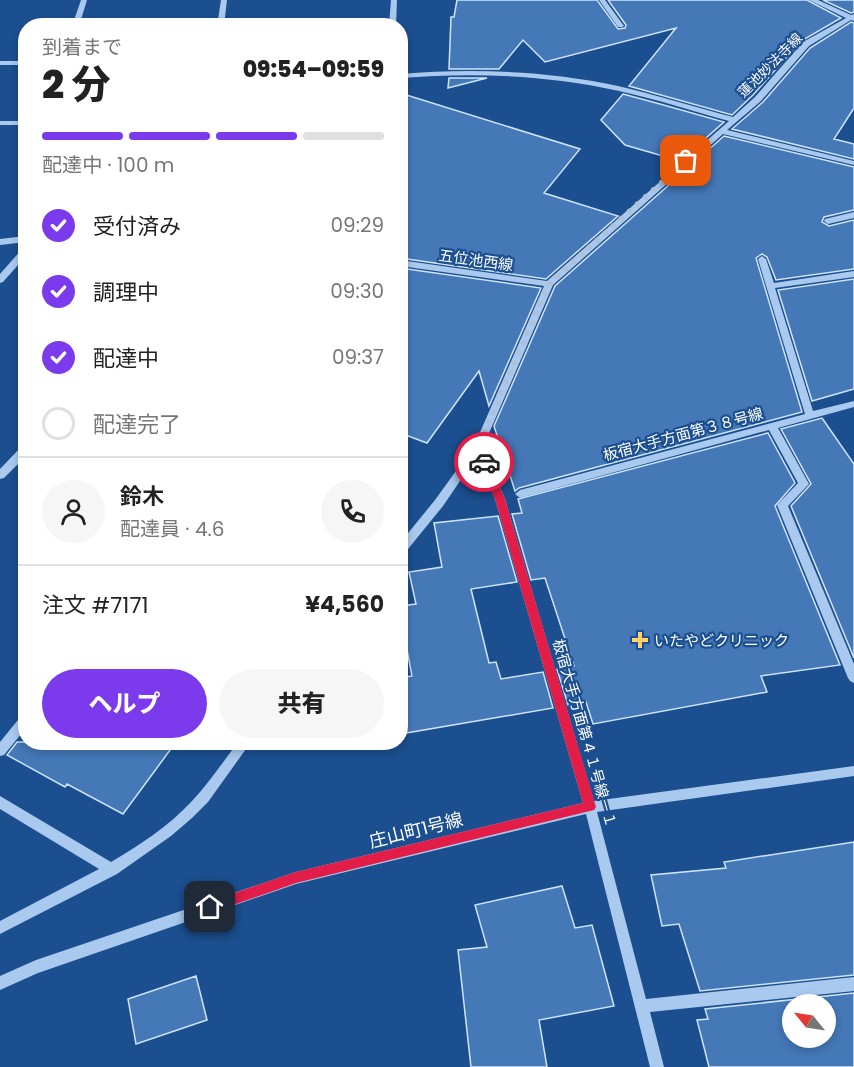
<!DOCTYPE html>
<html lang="ja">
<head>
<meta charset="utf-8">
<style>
  body { margin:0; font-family:Poppins,"Noto Sans JP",sans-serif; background:#f6f6f6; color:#222; height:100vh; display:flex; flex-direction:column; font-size:22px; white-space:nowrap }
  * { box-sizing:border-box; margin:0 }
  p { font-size:20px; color:#767676 }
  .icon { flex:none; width:33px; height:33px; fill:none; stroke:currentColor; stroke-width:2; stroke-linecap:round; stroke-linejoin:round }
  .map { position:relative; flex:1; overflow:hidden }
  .sheet { position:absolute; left:18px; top:18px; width:390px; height:732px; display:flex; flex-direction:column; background:#fff; border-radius:24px; box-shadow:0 3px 9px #0003 }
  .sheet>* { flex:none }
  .needle { width:39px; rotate:300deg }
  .buttons { position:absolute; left:782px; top:994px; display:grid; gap:12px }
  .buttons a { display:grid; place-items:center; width:54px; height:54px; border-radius:50%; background:#fff; box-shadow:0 3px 9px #0003; font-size:30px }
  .pin { position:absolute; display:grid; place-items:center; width:51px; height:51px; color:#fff; margin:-26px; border-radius:12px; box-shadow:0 3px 9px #0006 }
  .courier { position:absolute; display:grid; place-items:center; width:60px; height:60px; margin:-30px; border:4px solid #e11d48; border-radius:50%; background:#fff; color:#222; box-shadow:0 2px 8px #0007 }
  .headline em { font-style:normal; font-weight:800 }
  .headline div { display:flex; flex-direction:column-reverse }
  .headline { display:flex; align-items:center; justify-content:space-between; height:102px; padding:0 24px }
  h1 { font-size:39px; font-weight:800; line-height:45px }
  .bar { display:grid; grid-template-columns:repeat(4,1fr); gap:9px 6px; align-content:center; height:72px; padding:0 24px }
  .bar i { height:8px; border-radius:4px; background:#e0e0e0 }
  .bar .active { background:#7c3aed }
  .bar p { grid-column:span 4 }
  .line { display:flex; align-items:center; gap:15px; padding:0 24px; border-top:2px solid #e0e0e0 }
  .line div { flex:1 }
  .round { display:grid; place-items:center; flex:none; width:63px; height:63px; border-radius:32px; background:#f6f6f6 }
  ol { padding:0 24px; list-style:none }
  li { display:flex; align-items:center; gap:18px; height:66px }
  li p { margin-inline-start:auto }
  li .icon { padding:6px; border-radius:50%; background:#7c3aed; color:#fff; stroke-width:4 }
  li:last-child { color:#767676 }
  li i { width:33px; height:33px; border:3px solid #e0e0e0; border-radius:50% }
  .cta { display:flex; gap:12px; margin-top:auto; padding:12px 24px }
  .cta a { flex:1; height:69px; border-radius:36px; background:#7c3aed; color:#fff; font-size:24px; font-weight:800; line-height:69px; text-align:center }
  .cta a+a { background:#f6f6f6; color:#222 }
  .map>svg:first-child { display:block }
  .building { fill:#4478b7; stroke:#cfe3fa; stroke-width:1.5; fill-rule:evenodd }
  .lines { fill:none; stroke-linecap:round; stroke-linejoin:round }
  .minor { fill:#a9c9ee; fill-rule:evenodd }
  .route { fill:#e11d48 }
  .done { stroke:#afc1d8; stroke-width:6; stroke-dasharray:0 10.8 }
  .poi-dot { fill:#ffd166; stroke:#1b4f8f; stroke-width:2 }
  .labels { text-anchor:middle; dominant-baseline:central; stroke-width:4.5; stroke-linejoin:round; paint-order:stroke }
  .far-street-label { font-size:14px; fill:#fff; stroke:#1b4f8f }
  .street-label { font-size:15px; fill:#fff; stroke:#1b4f8f }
  .poi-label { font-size:15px; fill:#fff; stroke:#1b4f8f; text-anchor:start }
  .near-street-label { font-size:18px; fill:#fff; stroke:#1b4f8f }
</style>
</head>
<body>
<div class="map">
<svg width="854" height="1067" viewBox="0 0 854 1067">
  <rect width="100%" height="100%" fill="#1b4f8f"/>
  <path class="building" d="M457 0H597L618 29 625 28 626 25 608 0H807L841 18 801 41 753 95 732 115 629 86 676 28 545 62 523 40 499 69H449L451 17H454Z
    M823 0H854V12L851 13Z
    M851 22 854 23V108L834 139 854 144V159L732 129 763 102 810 48Z
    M449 78H487L448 88Z
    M400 93 580 149 544 193 618 216 546 279 400 258Z
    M623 94 660 104 724 122 680 161 625 145 601 120Z
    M724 136 854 167V210L824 217 822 222 829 226 854 220V269L776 280 767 257 762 254 756 258 802 412 519 488 515 491 494 426 555 286Z
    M400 268 541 288 489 406 479 371 427 443 400 433Z
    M854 279V389L812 401 778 290Z
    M822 418 854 464V658L791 506 811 484 781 429Z
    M768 433 795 483 775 506 840 665 761 676 767 692 593 724 586 702 568 705 557 669 574 666 545 578 531 580 512 514 522 513 518 499Z
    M498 516 517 582 471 589 489 663 496 662 501 679 543 672 553 708 400 734V678L412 676 400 613V606L416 604 409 572 442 567 434 523Z
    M17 742H176L123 814 67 784 65 787 7 755Z
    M854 842V975L700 991 679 924 662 926 651 875 726 868 724 862Z
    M562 886 575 928 592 925 614 1006 539 1020 547 1067H471L458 950 487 947 475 905Z
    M196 976 207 1020 136 1044 128 999Z
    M854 993V1067H709L697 1020 708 1019 705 1009ZM792 1005H825V1038H792Z"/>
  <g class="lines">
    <path class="minor" d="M81 0H87L79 26H72Z
      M221 0H227L224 26H217Z
      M391 0H397L396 26H389Z
      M599 0H605L624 26 622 27H618Z
      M809 0H818L851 15 854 14V21L851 20 809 46 761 101 727 130 854 161V165L723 134 553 285 483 447 505 499 594 801 854 766V776L597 812 646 999 854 977V991L650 1012 664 1067H650L586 814 296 884 38 973 0 990V976L36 960 296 872 583 803 495 499 477 456 443 506 404 554 400 555V543L435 500 474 446 544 286 400 266V260L547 281 729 121C692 111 656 99 619 91 548 75 473 72 400 78V74C473 68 548 71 618 86 657 95 695 107 733 117L755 97 803 42 846 18Z
      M0 61H26V65H0Z
      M0 121H26V125H0Z
      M854 212V218L828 224 824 221 825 219Z
      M26 236V242L0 245V239Z
      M26 247V256L3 282 0 283V274L23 248Z
      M762 256 766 259 774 283 854 271V277L775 288 813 411 854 401V407L778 428 809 484 788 506 854 664V683L850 681 848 678 777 505 798 483 769 430 520 498 515 494 520 490 805 414 758 259Z
      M22 446H26V456L4 478 0 479V469Z
      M26 714V728L4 755 0 756V742L22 715Z
      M238 742H251L208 802 192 818 171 836 117 874 0 934V921L99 869 0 809V796L111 862C140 845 169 826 192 801 209 783 223 762 238 742Z"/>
  </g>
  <path class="route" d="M484 459 489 462 505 499 596 807 594 810 296 883 210 913 205 911V903L296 872 583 803 495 499 479 462Z"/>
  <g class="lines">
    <path class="done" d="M484 462 478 447 549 284 686 161"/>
  </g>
  <path class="poi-dot" d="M637 631h6v6h6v6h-6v6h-6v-6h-6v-6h6z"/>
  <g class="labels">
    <g class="far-street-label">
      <text transform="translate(770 65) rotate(-45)">蓮池妙法寺線</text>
    </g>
    <g class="street-label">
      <text transform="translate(476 260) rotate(8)">五位池西線</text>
      <text transform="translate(683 434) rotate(-15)">板宿大手方面第３８号線</text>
      <text transform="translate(585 733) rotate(74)">板宿大手方面第４１号線－１</text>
    </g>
    <g class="poi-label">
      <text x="654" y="640">いたやどクリニック</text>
    </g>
    <g class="near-street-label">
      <text transform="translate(416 830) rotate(-14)">庄山町1号線</text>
    </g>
  </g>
</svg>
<div class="buttons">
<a><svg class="needle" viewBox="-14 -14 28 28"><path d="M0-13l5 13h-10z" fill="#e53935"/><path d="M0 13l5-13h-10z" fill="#767676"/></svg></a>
</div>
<div class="pin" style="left:686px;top:161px;background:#ea580c"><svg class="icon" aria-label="bag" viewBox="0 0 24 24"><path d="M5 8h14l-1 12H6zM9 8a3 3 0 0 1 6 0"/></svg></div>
<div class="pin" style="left:210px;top:907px;background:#1f2937"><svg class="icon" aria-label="home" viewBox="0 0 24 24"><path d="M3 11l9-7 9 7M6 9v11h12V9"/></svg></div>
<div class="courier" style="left:484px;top:462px"><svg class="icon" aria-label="car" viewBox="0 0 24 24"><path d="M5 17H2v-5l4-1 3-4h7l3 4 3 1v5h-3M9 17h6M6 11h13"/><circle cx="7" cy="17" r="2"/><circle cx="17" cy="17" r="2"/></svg></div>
<section class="sheet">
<div class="headline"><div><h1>2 分</h1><p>到着まで</p></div><em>09:54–09:59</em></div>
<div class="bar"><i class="active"></i><i class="active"></i><i class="active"></i><i></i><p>配達中 · 100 m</p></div>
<ol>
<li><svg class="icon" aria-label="check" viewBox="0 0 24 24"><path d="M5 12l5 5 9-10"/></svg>受付済み<p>09:29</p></li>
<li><svg class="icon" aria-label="check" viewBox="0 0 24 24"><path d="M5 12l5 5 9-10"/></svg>調理中<p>09:30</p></li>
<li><svg class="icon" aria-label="check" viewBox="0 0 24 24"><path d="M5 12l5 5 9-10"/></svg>配達中<p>09:37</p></li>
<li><i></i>配達完了</li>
</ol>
<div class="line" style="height:108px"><a class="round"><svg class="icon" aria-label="person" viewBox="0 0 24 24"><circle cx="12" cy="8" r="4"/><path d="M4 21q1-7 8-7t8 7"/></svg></a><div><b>鈴木</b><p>配達員 · 4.6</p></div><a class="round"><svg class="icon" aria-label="phone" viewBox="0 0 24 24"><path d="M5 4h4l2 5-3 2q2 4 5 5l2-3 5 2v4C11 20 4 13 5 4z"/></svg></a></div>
<div class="line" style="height:78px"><div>注文 #7171</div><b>¥4,560</b></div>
<div class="cta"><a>ヘルプ</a><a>共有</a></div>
</section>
</div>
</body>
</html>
